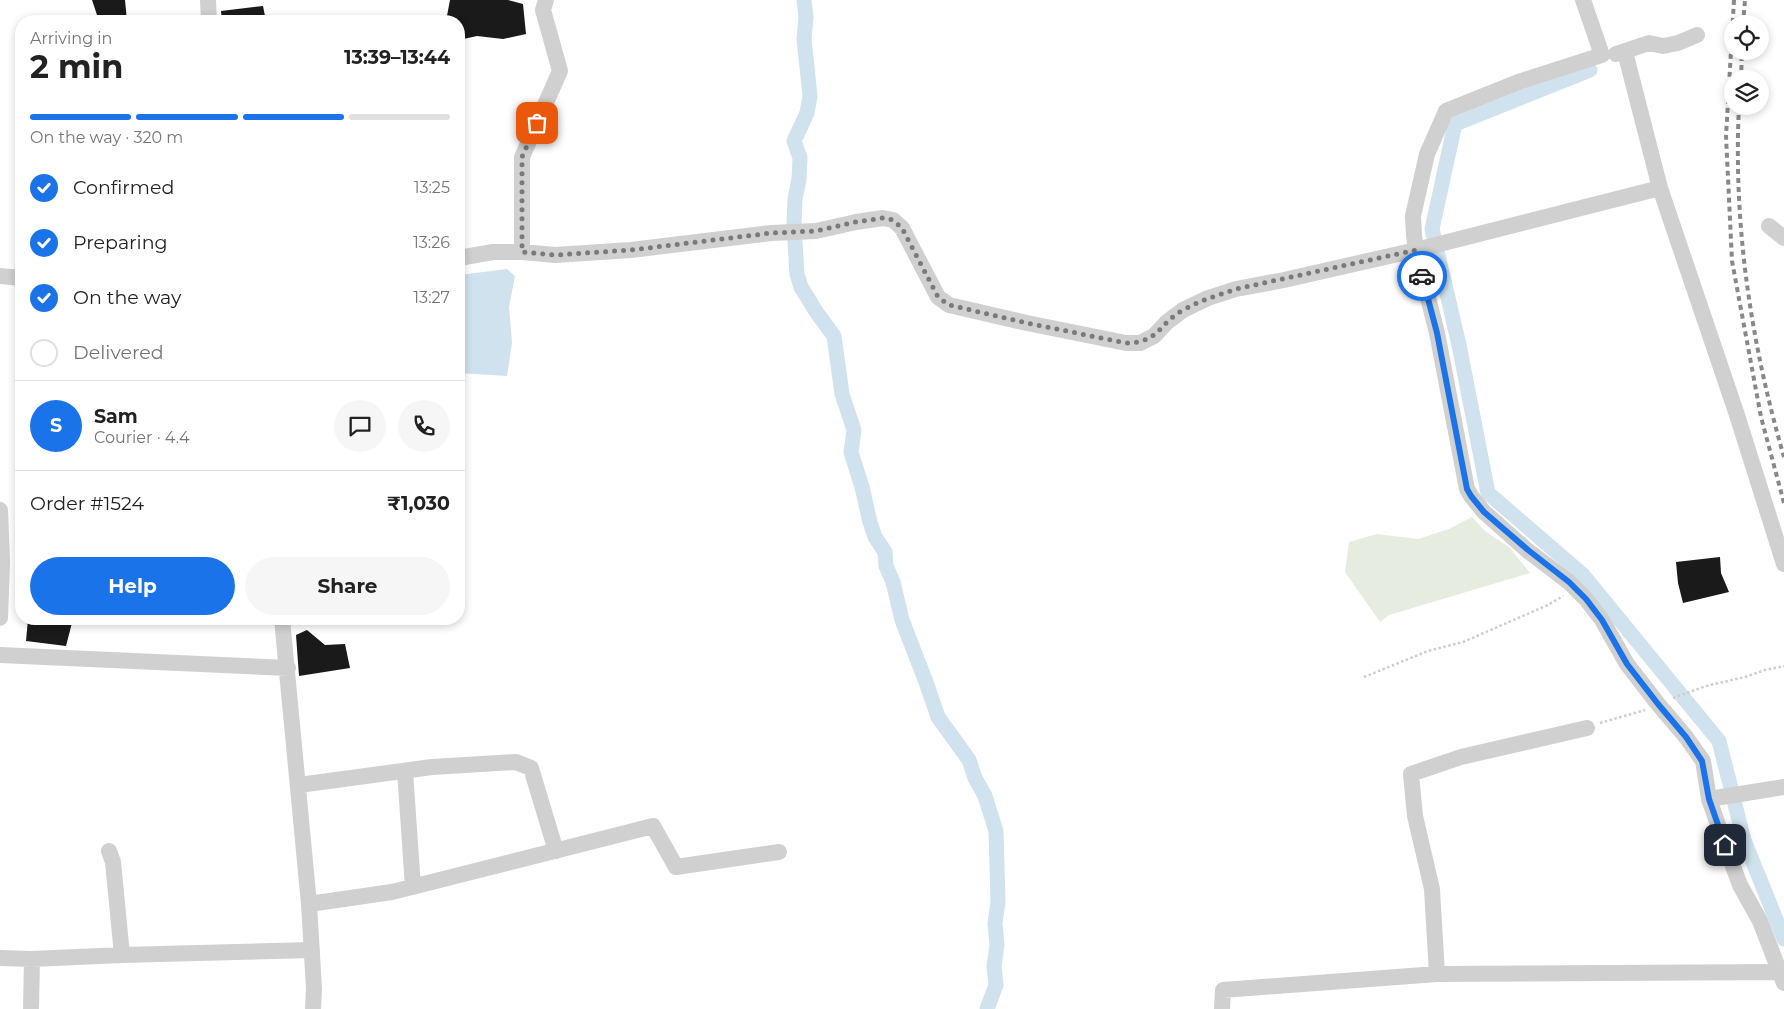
<!DOCTYPE html>
<html lang="en">
<head>
<meta charset="utf-8">
<style>
  body { margin:0; font-family:Montserrat,sans-serif; background:#f6f6f6; color:#222; height:100vh; display:flex; flex-direction:column; font-size:19px; white-space:nowrap }
  * { box-sizing:border-box; margin:0 }
  p { font-size:16px; color:#767676 }
  .icon { flex:none; width:28px; height:28px; fill:none; stroke:currentColor; stroke-width:2; stroke-linecap:round; stroke-linejoin:round }
  .map { position:relative; flex:1; overflow:hidden }
  .drawer { position:absolute; left:15px; top:15px; width:450px; height:610px; display:flex; flex-direction:column; background:#fff; border-radius:20px; box-shadow:0 2px 8px #0003 }
  .drawer>* { flex:none }
  .tools { position:absolute; left:1724px; top:15px; display:grid; gap:10px }
  .tools a { display:grid; place-items:center; width:45px; height:45px; border-radius:50%; background:#fff; box-shadow:0 2px 8px #0003; font-size:25px }
  .pin { position:absolute; display:grid; place-items:center; width:42px; height:42px; color:#fff; margin:-21px; border-radius:10px; box-shadow:0 2px 8px #0006 }
  .courier { position:absolute; display:grid; place-items:center; width:50px; height:50px; margin:-25px; border:4px solid #1a73e8; border-radius:50%; background:#fff; color:#222; box-shadow:0 1px 6px #0007 }
  .head em { font-style:normal; font-weight:700 }
  .head div { display:flex; flex-direction:column-reverse }
  .head { display:flex; align-items:center; justify-content:space-between; height:85px; padding:0 15px }
  h1 { font-size:32px; font-weight:700; line-height:38px }
  .bar { display:grid; grid-template-columns:repeat(4,1fr); gap:8px 5px; align-content:center; height:60px; padding:0 15px }
  .bar i { height:6px; border-radius:4px; background:#e0e0e0 }
  .bar .active { background:#1a73e8 }
  .bar p { grid-column:span 4 }
  .line { display:flex; align-items:center; gap:12px; padding:0 15px; border-top:1px solid #e0e0e0 }
  .line div { flex:1 }
  .round { display:grid; place-items:center; flex:none; width:52px; height:52px; border-radius:26px; background:#f6f6f6 }
  ol { padding:0 15px; list-style:none }
  li { display:flex; align-items:center; gap:15px; height:55px }
  li p { margin-inline-start:auto }
  li .icon { padding:5px; border-radius:50%; background:#1a73e8; color:#fff; stroke-width:4 }
  li:last-child { color:#767676 }
  li i { width:28px; height:28px; border:2px solid #e0e0e0; border-radius:50% }
  .primary-button { display:flex; gap:10px; margin-top:auto; padding:10px 15px }
  .primary-button a { flex:1; height:58px; border-radius:30px; background:#1a73e8; color:#fff; font-size:20px; font-weight:700; line-height:58px; text-align:center }
  .primary-button a+a { background:#f6f6f6; color:#222 }
  .map>svg:first-child { display:block }
  .green { fill:#e6ecdf }
  .water { fill:#cfe2ee }
  .lines { fill:none; stroke-linecap:round; stroke-linejoin:round }
  .canal { stroke:#cfe2ee; stroke-width:15 }
  .building { fill:#1a1a1a }
  .path { stroke:#cdcdcd; stroke-width:2.5; stroke-dasharray:2.5 2.5; stroke-linecap:butt }
  .street { stroke:#d0d0d0; stroke-width:16 }
  .rail { stroke:#888; stroke-width:4; stroke-dasharray:5 4; stroke-linecap:butt }
  .done { stroke:#7a7a7a; stroke-width:5; stroke-dasharray:0 9 }
  .route { stroke:#1a73e8; stroke-width:6 }
</style>
</head>
<body>
<div class="map">
<svg width="1784" height="1009" viewBox="0 0 1784 1009">
  <rect width="100%" height="100%" fill="#fff"/>
  <path class="green" d="M1472 517 1485 531 1509 547 1530 573 1389 615 1380 622 1345 572 1349 542 1377 534 1418 539 1449 529Z"/>
  <path class="water" d="M507 269 515 276 509 307 512 343 507 376 459 373V275Z"/>
  <g class="lines">
    <path class="canal" d="M804 0 806 17 804 39 810 96 807 113 794 141 800 158 799 179 795 199 794 225 797 274 801 287 817 313 834 336 842 394 854 430 851 452 862 487 870 522 875 537 885 552 886 566 893 582 902 620 926 682 938 717 969 760 975 778 985 796 996 831 998 902 995 923 997 945 994 966 996 985 987 1009
      M1590 70 1455 124 1432 229 1459 345 1488 493 1583 575 1719 741 1744 840 1784 939"/>
  </g>
  <path class="building" d="M92 0H125L127 21H99Z
    M450 0H508L523 4 526 34 503 39 477 36 459 40V21H446Z
    M263 6 266 21H222L221 11Z
    M1720 557 1721 573 1729 592 1683 603 1678 583 1676 562Z
    M28 619H73L66 646 26 641Z
    M307 630 325 645 345 644 350 668 299 676 296 635Z"/>
  <g class="lines">
    <path class="path" d="M1364 677 1428 651 1463 642 1548 605 1563 596
      M1673 698 1706 686 1745 677 1765 670 1784 666
      M1600 723 1645 710"/>
    <path class="street" d="M208 0 209 21
      M1583 0 1602 55 1521 81 1446 111 1427 154 1413 216 1414 235 1416 250 1437 333 1467 489 1471 496 1484 512 1528 551 1569 582 1586 599 1602 620 1627 664 1658 704 1686 737 1703 761 1709 799 1725 845 1740 885 1760 921 1784 983
      M1625 52 1660 188
      M1616 54 1649 43 1663 46 1678 43 1697 35
      M1769 226 1784 238
      M522 252V157L560 71 543 10 546 0
      M459 258 493 252H522L555 255 631 250 771 233 816 231 856 222 883 218 893 220 902 228 938 297 949 305 1027 323 1126 343H1140L1154 336 1167 322 1183 310 1208 298 1236 289 1284 280 1416 250 1660 188 1736 412 1784 564
      M0 276 21 278
      M0 510 2 562 0 618
      M282 619 309 904 314 989 313 1009
      M0 655 288 668
      M405 771 413 887
      M299 785 432 767 516 762 531 768 556 851
      M1709 799 1784 787
      M309 904 392 892 653 826 676 867 779 852
      M122 955 312 950
      M0 958 32 959 31 1009
      M32 959 122 955 113 862 109 851
      M1437 974 1432 889 1415 816 1411 774 1461 757 1587 728
      M1222 1009 1223 990 1437 974 1784 972"/>
    <path class="rail" d="M1734 0 1726 136 1732 261 1761 417 1784 503
      M1743 24 1745 0
      M1741 79 1742 51
      M1739 106C1733 224 1751 344 1784 457"/>
  </g>
  <g class="lines">
    <path class="done" d="M537 123 522 157V252L555 255 631 250 771 233 816 231 856 222 883 218 893 220 902 228 938 297 949 305 1027 323 1126 343C1160 343 1159 322 1185 309 1201 300 1219 295 1236 289L1416 250 1422 276"/>
    <path class="route" d="M1422 276 1437 333 1467 489 1471 496 1484 512 1528 550 1569 582 1586 599 1602 620 1627 664 1658 704 1686 737 1702 761 1709 799 1725 845"/>
  </g>
</svg>
<div class="tools">
<a><svg class="icon" aria-label="locate" viewBox="0 0 24 24"><circle cx="12" cy="12" r="6"/><path d="M12 2v4M12 18v4M2 12h4M18 12h4"/></svg></a>
<a><svg class="icon" aria-label="layers" viewBox="0 0 24 24"><path d="M12 4l9 5-9 5-9-5zM3 14l9 5 9-5"/></svg></a>
</div>
<div class="pin" style="left:537px;top:123px;background:#ea580c"><svg class="icon" aria-label="bag" viewBox="0 0 24 24"><path d="M5 8h14l-1 12H6zM9 8a3 3 0 0 1 6 0"/></svg></div>
<div class="pin" style="left:1725px;top:845px;background:#1f2937"><svg class="icon" aria-label="home" viewBox="0 0 24 24"><path d="M3 11l9-7 9 7M6 9v11h12V9"/></svg></div>
<div class="courier" style="left:1422px;top:276px"><svg class="icon" aria-label="car" viewBox="0 0 24 24"><path d="M5 17H2v-5l4-1 3-4h7l3 4 3 1v5h-3M9 17h6M6 11h13"/><circle cx="7" cy="17" r="2"/><circle cx="17" cy="17" r="2"/></svg></div>
<section class="drawer">
<div class="head"><div><h1>2 min</h1><p>Arriving in</p></div><em>13:39–13:44</em></div>
<div class="bar"><i class="active"></i><i class="active"></i><i class="active"></i><i></i><p>On the way · 320 m</p></div>
<ol>
<li><svg class="icon" aria-label="check" viewBox="0 0 24 24"><path d="M5 12l5 5 9-10"/></svg>Confirmed<p>13:25</p></li>
<li><svg class="icon" aria-label="check" viewBox="0 0 24 24"><path d="M5 12l5 5 9-10"/></svg>Preparing<p>13:26</p></li>
<li><svg class="icon" aria-label="check" viewBox="0 0 24 24"><path d="M5 12l5 5 9-10"/></svg>On the way<p>13:27</p></li>
<li><i></i>Delivered</li>
</ol>
<div class="line" style="height:90px"><b class="round" style="background:#1a73e8;color:#fff">S</b><div><b>Sam</b><p>Courier · 4.4</p></div><a class="round"><svg class="icon" aria-label="chat" viewBox="0 0 24 24"><path d="M4 5h16v11H9l-5 4z"/></svg></a><a class="round"><svg class="icon" aria-label="phone" viewBox="0 0 24 24"><path d="M5 4h4l2 5-3 2q2 4 5 5l2-3 5 2v4C11 20 4 13 5 4z"/></svg></a></div>
<div class="line" style="height:65px"><div>Order #1524</div><b>₹1,030</b></div>
<div class="primary-button"><a>Help</a><a>Share</a></div>
</section>
</div>
</body>
</html>
